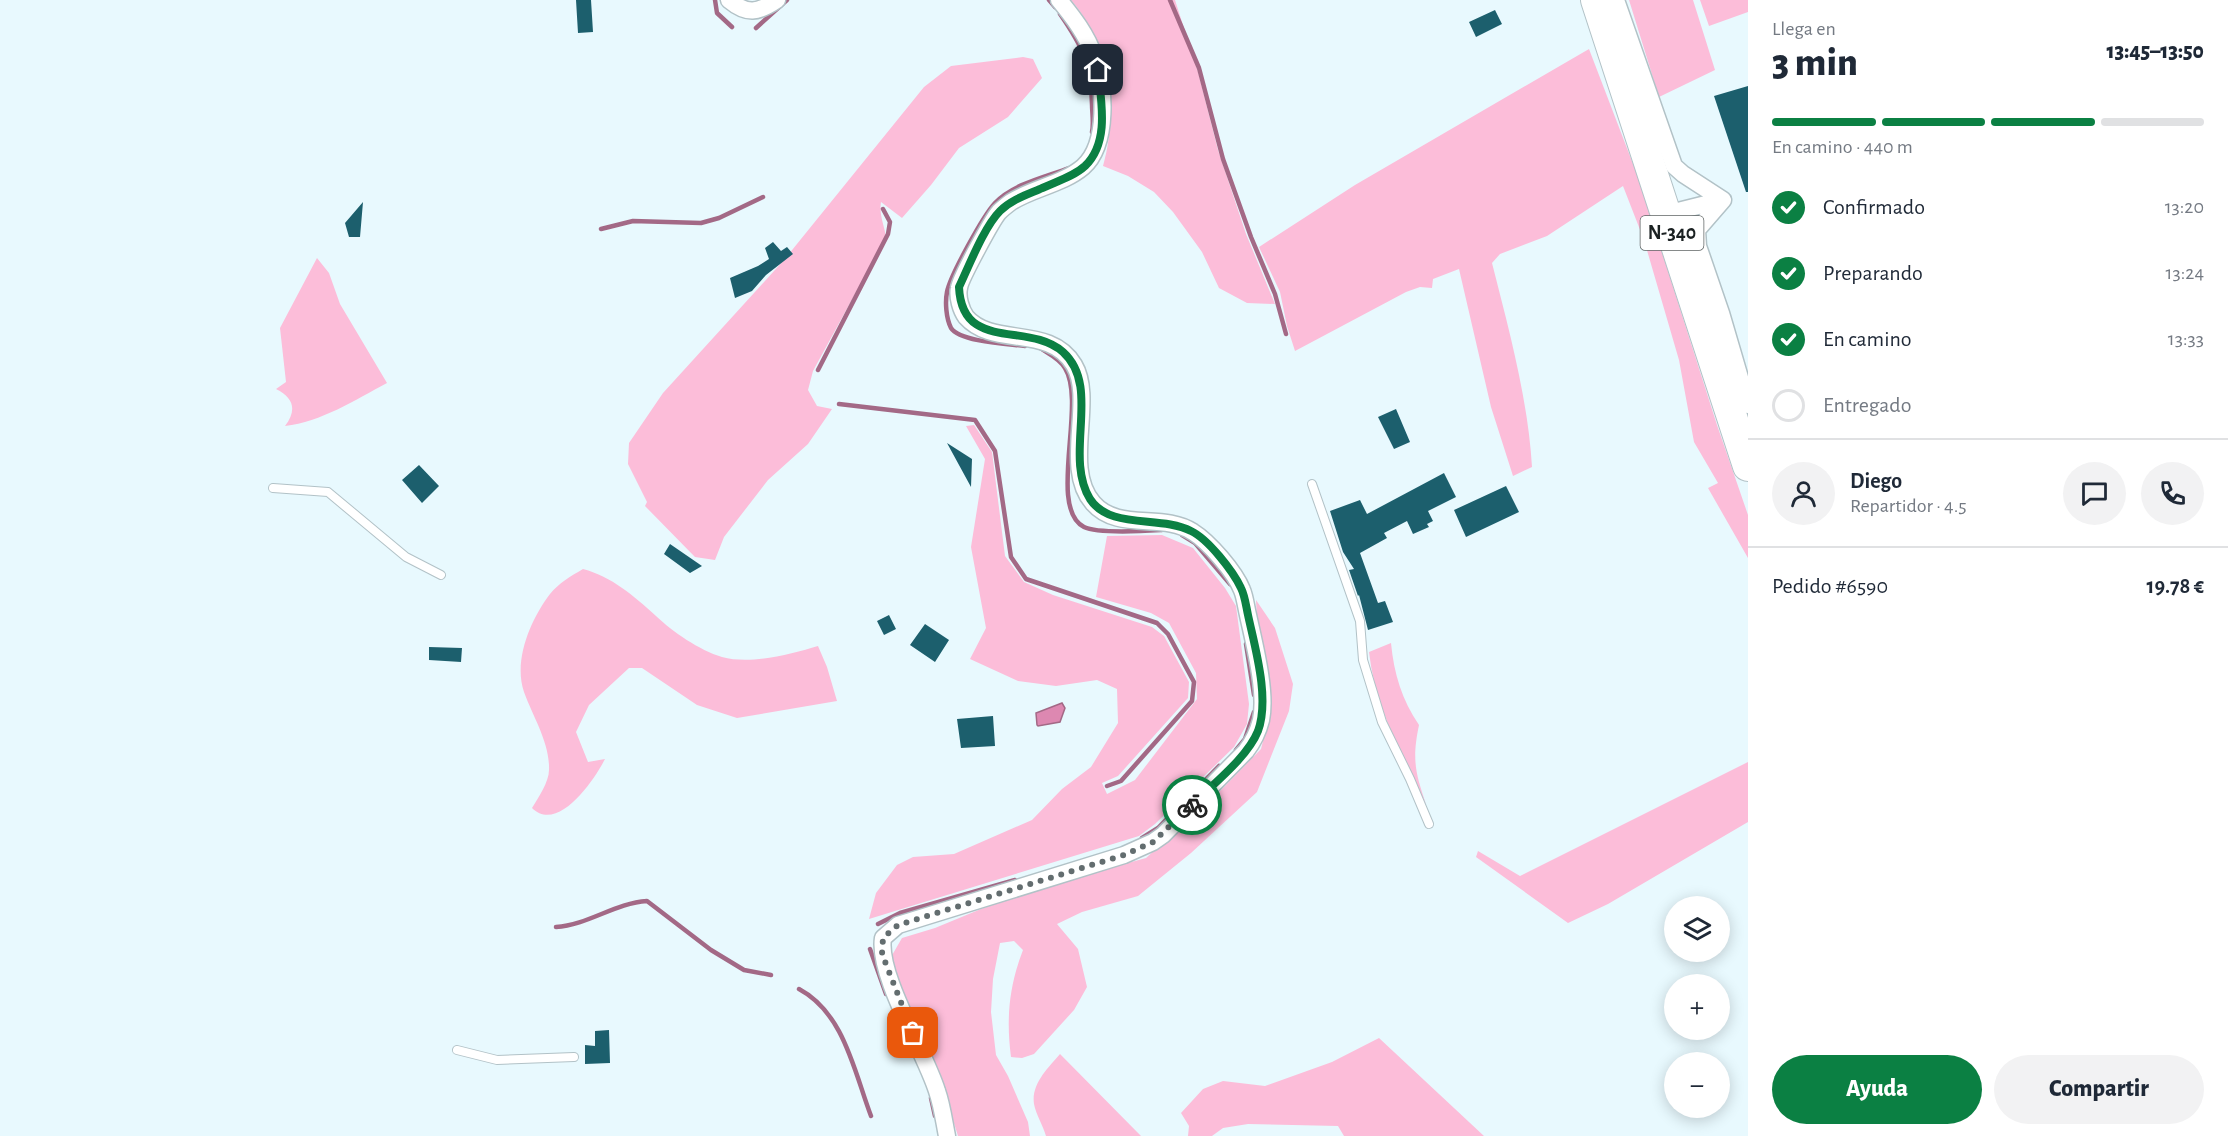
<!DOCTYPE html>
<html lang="es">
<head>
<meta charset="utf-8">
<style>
  body { margin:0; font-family:"Alegreya Sans",sans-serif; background:#f2f2f3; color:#1f2937; height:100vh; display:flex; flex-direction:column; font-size:22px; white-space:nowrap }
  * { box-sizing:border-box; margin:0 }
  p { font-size:20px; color:#747a83 }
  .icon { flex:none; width:33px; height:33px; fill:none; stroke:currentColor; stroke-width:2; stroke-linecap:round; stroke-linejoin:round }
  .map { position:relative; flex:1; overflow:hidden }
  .panel { display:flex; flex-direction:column; background:#fff; width:480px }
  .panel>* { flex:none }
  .buttons { position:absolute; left:1664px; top:896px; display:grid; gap:12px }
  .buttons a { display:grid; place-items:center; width:66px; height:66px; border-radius:50%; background:#fff; box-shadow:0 3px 15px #0003; font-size:30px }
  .pin { position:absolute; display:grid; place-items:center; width:51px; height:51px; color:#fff; margin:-26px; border-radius:12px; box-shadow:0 3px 9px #0006 }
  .courier { position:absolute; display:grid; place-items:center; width:60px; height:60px; margin:-30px; border:4px solid #0b8043; border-radius:50%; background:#fff; color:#222; box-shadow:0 2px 8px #0007 }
  .head em { font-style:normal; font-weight:800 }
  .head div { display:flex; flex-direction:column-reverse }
  .head { display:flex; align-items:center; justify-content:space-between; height:102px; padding:0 24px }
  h1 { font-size:39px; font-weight:800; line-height:45px }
  .bar { display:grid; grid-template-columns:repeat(4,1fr); gap:9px 6px; align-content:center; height:72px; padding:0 24px }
  .bar i { height:8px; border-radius:4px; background:#e0e1e3 }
  .bar .active { background:#0b8043 }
  .bar p { grid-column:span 4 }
  .line { display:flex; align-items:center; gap:15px; padding:0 24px; border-top:2px solid #e0e1e3 }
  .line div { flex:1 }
  .round { display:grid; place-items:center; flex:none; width:63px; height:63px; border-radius:32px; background:#f2f2f3 }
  ol { padding:0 24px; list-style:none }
  li { display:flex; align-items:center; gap:18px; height:66px }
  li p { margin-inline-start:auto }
  li .icon { padding:6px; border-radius:50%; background:#0b8043; color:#fff; stroke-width:4 }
  li:last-child { color:#747a83 }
  li i { width:33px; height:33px; border:3px solid #e0e1e3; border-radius:50% }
  .action { display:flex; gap:12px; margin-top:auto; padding:12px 24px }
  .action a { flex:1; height:69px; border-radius:36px; background:#0b8043; color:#fff; font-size:24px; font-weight:800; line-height:69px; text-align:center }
  .action a+a { background:#f2f2f3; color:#1f2937 }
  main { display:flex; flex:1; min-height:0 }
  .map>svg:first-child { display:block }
  .green { fill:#fcbdd9 }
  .water { fill:#dd88b1; stroke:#a36986; stroke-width:1.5 }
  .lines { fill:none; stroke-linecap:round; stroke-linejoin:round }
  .stream { stroke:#a36986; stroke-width:4.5 }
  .building { fill:#1c5f6d }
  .lane-casing { stroke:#b2c2c7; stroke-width:10 }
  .street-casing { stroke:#b2c2c7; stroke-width:19 }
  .highway-casing { stroke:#b2c2c7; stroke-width:32 }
  .lane { stroke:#fff; stroke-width:8 }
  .street { stroke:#fff; stroke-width:16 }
  .highway { stroke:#fff; stroke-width:30 }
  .done { stroke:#636d6f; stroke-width:6; stroke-dasharray:0 10.8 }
  .route { stroke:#0b8043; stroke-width:8 }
  .labels { text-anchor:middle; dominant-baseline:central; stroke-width:6; stroke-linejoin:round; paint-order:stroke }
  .shield { fill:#fff; stroke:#5f6464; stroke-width:1.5 }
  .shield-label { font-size:20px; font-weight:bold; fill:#1b2122 }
</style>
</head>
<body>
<main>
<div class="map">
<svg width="1748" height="1136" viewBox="0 0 1748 1136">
  <rect width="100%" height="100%" fill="#e8f9fe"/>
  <path class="green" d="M1071 0H1175L1198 72 1218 150 1246 234 1275 304 1247 303 1219 288 1202 252 1173 212 1154 192 1128 176 1103 166C1119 110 1110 45 1071 0Z
    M1629 0H1693L1715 70 1659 97Z
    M1700 0H1748V12L1709 26Z
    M1589 49 1638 177 1717 425 1748 515V558L1708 488 1718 483 1694 442 1679 360 1644 240 1623 186 1547 236 1500 254 1492 263C1509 330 1528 399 1532 467L1513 476 1491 407 1459 269 1433 279 1432 288 1420 287 1406 292 1295 351 1287 326 1280 292 1259 247 1355 185Z
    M1023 57 1033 59 1042 78 1008 117 959 148 931 185 902 218 881 202C879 215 884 224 886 237L813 371 808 390 817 406 832 409 808 444 768 480 724 537 715 560 695 557 645 506 647 502 628 464 629 443 663 393 784 260 924 87 951 66Z
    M317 258 329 273 340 304 387 383C355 400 321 422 285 426 297 410 294 398 276 389L286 382 280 328Z
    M974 425 992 452 1005 556 1024 582 1053 595 1152 627 1164 636 1189 682 1188 698 1118 776 1102 783 1107 794 1135 780 1197 699 1196 673 1169 623 1151 613 1096 597 1107 536 1162 535 1193 548 1225 588 1236 606 1249 704 1247 724 1234 747 1155 824 1139 836 869 919 876 893 897 865 913 857 954 854 1032 820 1062 789 1091 767 1118 723 1117 689 1097 680 1056 686 1018 681 970 659 986 628 971 547 985 459 966 426Z
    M583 569C612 577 633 595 656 616 673 632 699 650 722 657 751 665 791 654 818 646L827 667 837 701 737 718 697 705 642 668H629L589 705 576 732 588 762 605 759C595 779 558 834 532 808 538 798 549 782 549 770 550 743 533 717 524 692 513 660 531 619 550 594 559 583 571 576 583 569Z
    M1256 600 1275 628 1293 684 1289 711 1257 792 1191 853 1138 896 1082 912 1057 924 1078 949 1087 987 1074 1010 1034 1054 1022 1058 1011 1057C1006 1019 1009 986 1023 950L1014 941 1000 943 993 979 991 1012 996 1055 1008 1076 1028 1122 1030 1136H958L942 1085 911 1016 891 957 902 938 935 928 981 909 1059 882 1146 858 1217 794 1261 749 1271 709 1267 668 1257 620Z
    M1391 643C1394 674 1402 700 1419 725 1412 759 1415 772 1426 804 1402 755 1375 707 1369 652Z
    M1748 762V822L1608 904 1568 923 1476 857 1478 851 1520 876Z
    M1379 1038 1484 1136H1344L1338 1126 1248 1124 1223 1128 1212 1136H1188L1189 1126 1181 1113 1203 1089 1223 1081 1265 1086 1332 1062Z
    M1060 1054 1141 1136H1046C1043 1125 1036 1115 1034 1104 1031 1084 1048 1068 1060 1054Z"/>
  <path class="water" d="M1062 703 1065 708 1060 722 1038 726 1037 725 1036 713Z"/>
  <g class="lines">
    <path class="stream" d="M715 0 717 13 732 27
      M1049 0 1055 7
      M1170 0 1199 68 1223 159 1251 237 1275 294 1286 334
      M1060 14C1083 47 1091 64 1092 104 1092 114 1094 123 1092 132
      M756 28 787 0
      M601 229 633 221 701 223 719 218 763 197
      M1025 346C1009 344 960 342 951 328 946 318 945 302 947 292 950 276 983 216 995 203 1013 184 1045 177 1069 168
      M1040 348C1049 354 1059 358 1065 368 1087 403 1047 508 1084 527 1098 534 1145 531 1162 530
      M818 370 888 234 890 222 883 209
      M839 404 975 420 995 451 1011 557 1026 579 1157 623 1168 634 1194 682 1192 701 1121 781 1107 786
      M1182 535 1195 543 1230 584
      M1246 644 1254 695
      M1236 750 1245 739 1254 712
      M1142 838 1158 828 1219 766
      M878 924 900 913 1015 880
      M556 927C588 925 615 903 647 901L711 950 744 970 771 975
      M870 949 886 994
      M799 989C844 1013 854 1071 871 1116
      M931 1098 935 1116"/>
  </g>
  <path class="building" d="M576 0H591L593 32 578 33Z
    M1495 10 1502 24 1476 37 1469 22Z
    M1748 86V192H1746L1714 96Z
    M363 202 360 237H349L345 223Z
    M773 242 781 251 787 247 793 254 766 275 752 291 735 298 730 278 758 266 769 259 765 248Z
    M1396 409 1410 442 1394 449 1378 417Z
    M947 443 972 459 971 487Z
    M419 465 439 486 422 503 402 480Z
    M1444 473 1456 497 1428 511 1433 521 1427 524 1429 527 1413 534 1407 521 1384 533 1387 538 1360 553 1378 603 1385 601 1393 622 1368 630 1359 595 1358 596 1349 570 1354 569 1343 552 1330 511 1360 500 1367 514Z
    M1506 486 1519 512 1466 537 1454 510Z
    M670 544 702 566 690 573 664 554Z
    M889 615 896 629 884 635 877 621Z
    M925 624 949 640 935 662 910 645Z
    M429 647 462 648 461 662 429 660Z
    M993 716 995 746 961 748 957 719Z
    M609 1030 610 1063 585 1064V1045L595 1046V1031Z"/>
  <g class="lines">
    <g class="lane-casing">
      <path id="lane" d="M1312 484 1360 621 1363 660 1382 722 1410 779 1429 824
        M273 488 328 492 406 557 441 575
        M457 1050 497 1060 574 1057"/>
    </g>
    <g class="street-casing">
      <path id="street" d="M729 0C747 15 758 13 777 0
        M1616 0 1674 166 1683 174 1723 200
        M1723 200 1697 230 1698 246 1721 313 1748 405
        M1666 214 1722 200
        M947 1136C944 1121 942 1105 937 1091 925 1052 877 975 883 938L898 925 1124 855 1153 842 1163 835 1246 751C1253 742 1258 732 1261 720 1267 692 1254 643 1248 615 1246 607 1245 597 1242 590 1235 572 1209 542 1193 532 1163 512 1118 532 1093 503 1062 468 1095 400 1074 365 1050 324 993 348 966 317 961 310 957 297 959 288 960 279 992 220 999 212 1002 209 1007 205 1011 202 1033 188 1063 184 1083 167 1109 144 1105 85 1094 56 1087 35 1073 17 1059 0"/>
    </g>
    <g class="highway-casing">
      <path id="highway" d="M1596 0 1748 466"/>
    </g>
    <use href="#lane" class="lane"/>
    <use href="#street" class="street"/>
    <use href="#highway" class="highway"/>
  </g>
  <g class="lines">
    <path class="done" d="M913 1033 882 954 883 938 898 925 1124 855 1153 842 1192 805"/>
    <path class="route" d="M1098 70C1101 101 1110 142 1085 166 1073 177 1055 182 1040 189 1026 195 1011 200 1000 211 984 227 969 266 959 287 962 353 1028 321 1063 352 1102 387 1063 455 1090 499 1110 530 1160 515 1191 531 1208 539 1233 571 1241 588 1245 596 1246 606 1248 615 1255 648 1270 698 1258 731 1247 758 1213 784 1192 805"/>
  </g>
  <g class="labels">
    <rect class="shield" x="1640.5" y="216" width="63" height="34" rx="4.5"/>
    <g class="shield-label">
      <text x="1672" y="233">N-340</text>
    </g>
  </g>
</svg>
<div class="buttons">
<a><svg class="icon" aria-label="layers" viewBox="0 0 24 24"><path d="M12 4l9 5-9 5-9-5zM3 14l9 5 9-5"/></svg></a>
<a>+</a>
<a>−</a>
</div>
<div class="pin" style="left:913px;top:1033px;background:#ea580c"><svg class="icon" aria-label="bag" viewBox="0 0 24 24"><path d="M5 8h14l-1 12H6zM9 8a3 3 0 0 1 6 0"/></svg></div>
<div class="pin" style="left:1098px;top:70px;background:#1f2937"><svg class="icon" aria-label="home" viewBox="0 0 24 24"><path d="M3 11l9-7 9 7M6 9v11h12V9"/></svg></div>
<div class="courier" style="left:1192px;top:805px"><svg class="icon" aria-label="bike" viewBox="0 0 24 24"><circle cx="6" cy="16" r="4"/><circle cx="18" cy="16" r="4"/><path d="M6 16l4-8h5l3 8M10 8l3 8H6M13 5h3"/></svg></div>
</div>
<section class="panel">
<div class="head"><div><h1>3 min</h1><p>Llega en</p></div><em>13:45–13:50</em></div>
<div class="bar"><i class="active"></i><i class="active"></i><i class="active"></i><i></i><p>En camino · 440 m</p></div>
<ol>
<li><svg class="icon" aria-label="check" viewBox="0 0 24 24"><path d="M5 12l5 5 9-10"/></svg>Confirmado<p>13:20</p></li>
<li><svg class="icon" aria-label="check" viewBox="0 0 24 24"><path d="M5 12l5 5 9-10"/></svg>Preparando<p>13:24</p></li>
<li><svg class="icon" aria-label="check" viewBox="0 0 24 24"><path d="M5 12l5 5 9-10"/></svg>En camino<p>13:33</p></li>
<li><i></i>Entregado</li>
</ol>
<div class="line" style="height:108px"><a class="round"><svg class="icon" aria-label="person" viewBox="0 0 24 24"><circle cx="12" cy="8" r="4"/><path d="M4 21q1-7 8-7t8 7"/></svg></a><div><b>Diego</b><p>Repartidor · 4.5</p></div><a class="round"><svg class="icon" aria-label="chat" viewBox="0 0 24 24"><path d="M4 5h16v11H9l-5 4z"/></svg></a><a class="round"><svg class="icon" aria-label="phone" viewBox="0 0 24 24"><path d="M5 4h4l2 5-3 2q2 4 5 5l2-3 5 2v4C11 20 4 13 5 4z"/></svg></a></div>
<div class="line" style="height:78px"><div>Pedido #6590</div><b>19.78 €</b></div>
<div class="action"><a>Ayuda</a><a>Compartir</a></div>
</section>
</main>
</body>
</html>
